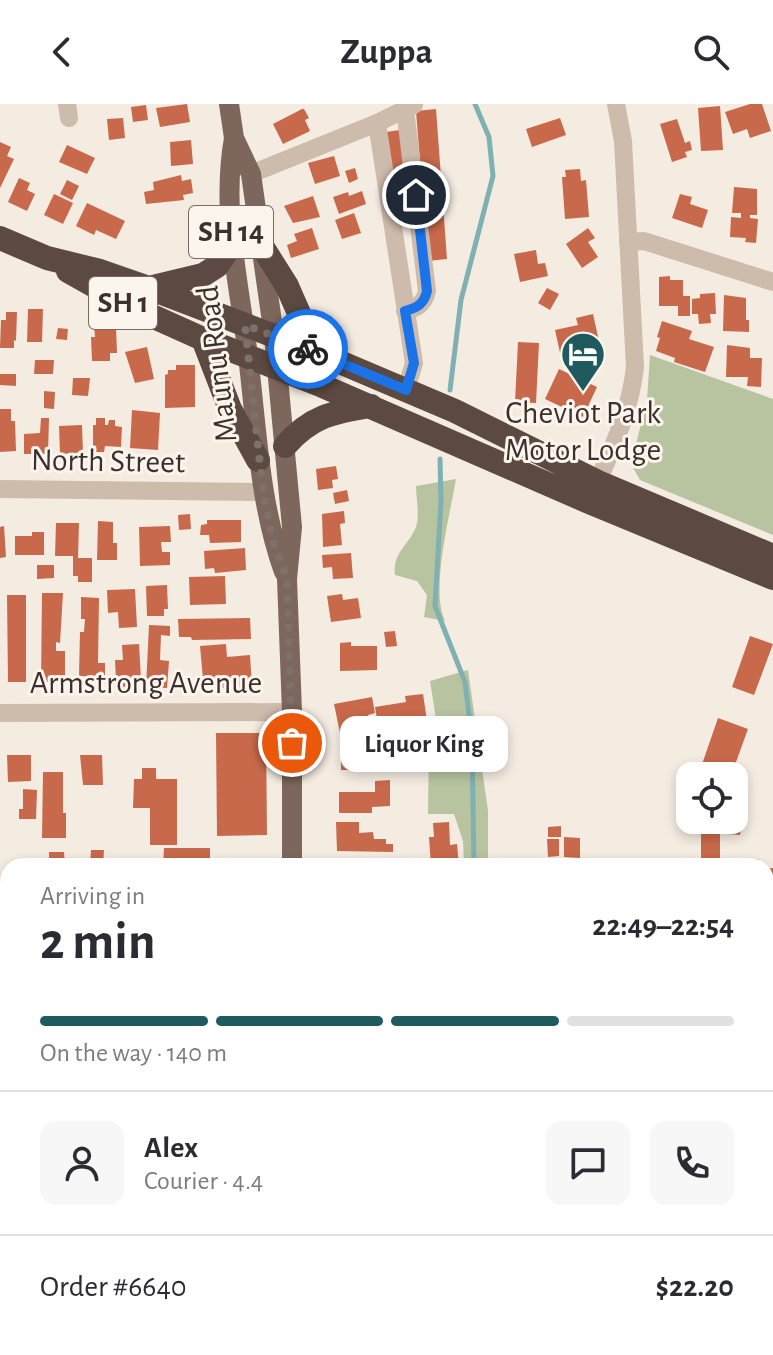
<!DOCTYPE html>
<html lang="en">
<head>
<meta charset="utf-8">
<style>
  body { margin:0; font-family:"Alegreya Sans",sans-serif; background:#f7f7f7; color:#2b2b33; height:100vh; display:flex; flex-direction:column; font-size:30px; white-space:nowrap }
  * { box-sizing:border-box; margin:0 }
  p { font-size:26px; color:#7c7c81 }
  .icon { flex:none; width:44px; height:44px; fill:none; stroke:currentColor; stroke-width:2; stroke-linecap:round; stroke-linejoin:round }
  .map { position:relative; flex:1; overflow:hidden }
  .sheet { position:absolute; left:0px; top:754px; width:774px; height:498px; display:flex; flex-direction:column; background:#fff; border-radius:24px 24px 0 0; box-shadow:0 4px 12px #0003 }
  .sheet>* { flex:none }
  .tools { position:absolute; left:676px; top:658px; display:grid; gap:16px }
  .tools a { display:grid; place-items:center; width:72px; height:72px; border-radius:16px; background:#fff; box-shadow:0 4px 12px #0003; font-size:40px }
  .pin { position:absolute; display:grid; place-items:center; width:68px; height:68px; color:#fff; margin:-34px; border:4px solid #fff; border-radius:50%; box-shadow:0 2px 8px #0007 }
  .courier { position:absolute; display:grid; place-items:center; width:80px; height:80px; margin:-40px; border:6px solid #1a73e8; border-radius:50%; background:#fff; color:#222; box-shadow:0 2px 10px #0007 }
  .bubble { position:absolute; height:56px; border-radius:16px; background:#fff; box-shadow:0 4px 12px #0003; font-size:26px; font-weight:600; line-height:56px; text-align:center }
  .head em { font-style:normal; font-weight:600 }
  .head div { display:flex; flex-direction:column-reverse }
  .head { display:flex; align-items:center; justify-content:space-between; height:136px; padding:0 40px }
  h1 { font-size:52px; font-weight:600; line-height:60px }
  .bar { display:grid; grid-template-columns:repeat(4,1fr); gap:12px 8px; align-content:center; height:96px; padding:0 40px }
  .bar i { height:10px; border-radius:6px; background:#e1e1e2 }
  .bar .selected { background:#1f5a5e }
  .bar p { grid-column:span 4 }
  .line { display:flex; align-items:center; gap:20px; padding:0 40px; border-top:2px solid #e1e1e2 }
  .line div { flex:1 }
  .round { display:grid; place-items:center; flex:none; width:84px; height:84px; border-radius:16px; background:#f7f7f7 }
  header { display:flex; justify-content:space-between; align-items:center; height:104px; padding:0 40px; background:#fff; font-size:36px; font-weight:600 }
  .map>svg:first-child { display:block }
  .green { fill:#b8c4a0 }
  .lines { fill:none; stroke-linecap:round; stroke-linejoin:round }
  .stream { stroke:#7fb0b2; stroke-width:5 }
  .building { fill:#c8694b }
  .minor { stroke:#cdbbac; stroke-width:18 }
  .major { stroke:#7d675c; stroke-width:20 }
  .highway { stroke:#5c4a42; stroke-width:24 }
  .done { stroke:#7c716b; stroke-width:8; stroke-dasharray:0 14.4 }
  .route { stroke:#1a73e8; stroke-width:10 }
  .labels { text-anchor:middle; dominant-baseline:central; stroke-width:6; stroke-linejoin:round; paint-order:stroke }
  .shield { fill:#fbf5ee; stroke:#756b66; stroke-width:2 }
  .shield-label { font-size:30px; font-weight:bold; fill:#3b302b }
  .street-label { font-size:32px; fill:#3b302b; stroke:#fbf5ee }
  .poi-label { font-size:32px; fill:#3b302b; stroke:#fbf5ee }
</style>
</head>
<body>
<header><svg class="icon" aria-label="back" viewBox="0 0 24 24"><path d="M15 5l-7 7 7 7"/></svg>Zuppa<svg class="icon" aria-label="search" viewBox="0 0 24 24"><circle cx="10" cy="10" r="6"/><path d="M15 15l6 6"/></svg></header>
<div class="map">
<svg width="773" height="1251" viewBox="0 0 773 1251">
  <rect width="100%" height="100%" fill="#f4ebe1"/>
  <path class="green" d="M650 251 773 295V431L640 376 631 360 647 296Z
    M456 375C450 411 430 486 445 517L424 513 427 491 417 477 395 471C392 449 409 441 416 423 420 412 416 393 416 382Z
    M468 566 488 707V762H464L463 737 454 710H428L429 634H439L430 577Z
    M439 1244H500L501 1251H439Z"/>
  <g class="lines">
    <path class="stream" d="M450 286 461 196 493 72 489 33 475 0
      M440 355 441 397 435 502 465 578 472 635 474 762
      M498 1244 499 1251"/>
  </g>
  <path class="building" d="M187 0 190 18 160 23 156 4Z
    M750 0H762L771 27 750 34 747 25 733 30 725 8Z
    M146 1 148 16 133 18 131 3Z
    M720 2 723 46 701 47 698 4Z
    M302 5H304L309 14 305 16 310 27 283 40 273 20Z
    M436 5 447 155 428 157 416 7Z
    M123 14 125 34 109 36 107 15Z
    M560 14 566 31 532 43 526 25Z
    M677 15 685 39 690 37 692 46 685 48 687 53 672 58 660 20Z
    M400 26 408 93 394 95 386 28Z
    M191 36 193 60 171 62 170 38Z
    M0 38 11 43 7 52 14 55 0 84Z
    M67 41 95 54 87 70 59 58Z
    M334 52 340 72 315 80 308 59Z
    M355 64 358 75 349 79 345 67Z
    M580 65 581 77 586 76 589 113 565 115 562 73H566L565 66Z
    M181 71 182 77 191 75 193 89 183 91 184 96 146 100 144 88 154 86 153 78Z
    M19 74 30 79 27 86 35 90 27 107 8 98Z
    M67 76 79 82 72 96 60 90Z
    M734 83 757 85V111H750V114L758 115 756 139 745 138 746 134 730 133 731 113 741 114V109H732Z
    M362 87 366 100 339 110 333 93 348 88 349 92Z
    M54 90 73 99 63 120 44 111Z
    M680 90 692 93 690 100 708 106 702 124 672 114Z
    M313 92 320 113 293 119 284 102Z
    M87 99 125 117 116 135 96 126 94 131 76 122Z
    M354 109 361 129 342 135 335 116Z
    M312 124 319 145 291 154 287 141 297 137 294 130Z
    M588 124 595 134 588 138 598 153 582 164 566 140Z
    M536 146 538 160 545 159 548 172 520 178 514 150Z
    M670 172V176H683V192H690V212H678V202H659V173Z
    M547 184 559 190 550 206 538 199Z
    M715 189 716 210H710L711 219 699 220 698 210H692V195L700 194V190Z
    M724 191 746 194V216H749V228L723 227Z
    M28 205H43L42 238H27Z
    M6 208H17L16 237 14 236V244H0L1 216H6Z
    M593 210 599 237 591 239 593 245 561 253 555 226 578 221 576 214Z
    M662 217 692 227 689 235 714 243 705 268 674 258 675 254 656 247 660 234 657 233Z
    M94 221H103V225L116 224 117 249H110V257H92L91 233H95Z
    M58 224 68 225 67 236 56 235Z
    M518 238 539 239 536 299 515 298Z
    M727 241 750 244V254H762L761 283 747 282 748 273H726Z
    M147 243 154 275 135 279 125 248Z
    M35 256H54L53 270H34Z
    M176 261H195V303L165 304V271L168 270V266H176Z
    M559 265 597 283 583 313 545 295Z
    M0 270H16V282L0 281Z
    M73 274H90L88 292 72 291Z
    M44 287 55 288 54 305 44 304Z
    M0 305H11V317H15L16 347 0 348Z
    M132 306 160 309 158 346 130 344Z
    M41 314H49L48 350H24V330L40 329Z
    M96 314H105V321H108L109 316H115V322L122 323 121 343 105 342 104 348H93V321H96Z
    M82 321 83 349 60 350 59 322Z
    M336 362 338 375 332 376 333 384 318 386 316 365Z
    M347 386 349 397 335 400 333 389Z
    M344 407 345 419 340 420 342 441 323 443 322 410Z
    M190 410 191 425 179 426 178 411Z
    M207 416H241V438L210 439 209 431H200L201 421 207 420Z
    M98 417 113 418V439H117V456H97Z
    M56 419H79L78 454H92V478H78V472H73V452H55Z
    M4 422 6 453 0 454V423Z
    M170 422 171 438H161L162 448H170V461L140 462 139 423Z
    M32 428H44V451H15V432H32Z
    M245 444 246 466 215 469 214 464 205 465 204 447Z
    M351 449 353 474 333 475 332 463 323 464 322 451Z
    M37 461H54V474L37 475Z
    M225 472 226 500 190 501 189 473Z
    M167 481 168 505H164V512H147L146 482Z
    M135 485 137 523 119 524 118 508 108 509 107 486Z
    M42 489H63L60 539 56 538V547H65V578H41Z
    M342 490 343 496 358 494 361 514 331 518 327 492Z
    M7 491H26V578H8Z
    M81 493 99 494 98 559H105V573L79 572 80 528H84L85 515H81Z
    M250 514 251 535 192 536 191 533H179L178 515Z
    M149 521 170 522V532L161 531 160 556 169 557 167 584 146 583Z
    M395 527 397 542 386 543 384 528Z
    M750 532 773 540 754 591 732 583Z
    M351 538V542H377V566L340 567V539Z
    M139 540 141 576 135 577V582L121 583V576H116L115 556H123L122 541Z
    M226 540 227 553 250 551 252 582 214 585 213 574 203 575 200 542Z
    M423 590 428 623 410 626 409 622 379 627 375 603 406 598 405 592Z
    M372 593 375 609 368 611 370 623 340 629 334 600Z
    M718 614 748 625 731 672 699 669Z
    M216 629H266L267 731 217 732Z
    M341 645 365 646V666H341Z
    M7 651H31V677L8 678Z
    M80 651H102L103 681H83Z
    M142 664H156V675H177V741H150V704H133L134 675H142Z
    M43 668H63V709H66V734H42Z
    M390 676V702L372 703V709H339V688H375V677Z
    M23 685 37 686 36 715H19V705H23Z
    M336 718H359V729L373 728 374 735H386V740H393V748L337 747Z
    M449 718 450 741 457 740 459 762H431L429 733H434L433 719Z
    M720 719V762H701V720Z
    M561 722V733H548V723Z
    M727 722H741L740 731 727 730Z
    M564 733 580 734V754L564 753Z
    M547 735H559V752L548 753Z
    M164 744H210V762H163Z
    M91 746H104L103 762H90Z
    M49 748H64L65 762H49Z
    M735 755H759V762H735Z
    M773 764V797H766V765Z
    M0 777H8V813H0Z
    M766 884H773V915H766Z
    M0 898H8V930H0Z
    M766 957H773V978H766Z
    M771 985 773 1004 766 1007V987Z
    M0 1013H8V1064H6L4 1040H0Z
    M770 1024 773 1043 766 1046V1025Z
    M772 1060 773 1078 766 1081V1063Z
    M8 1221V1244H42L36 1251H0V1237Z
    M339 1244H361V1251H339Z
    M508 1244H545L535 1251H513Z
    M638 1244H666L665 1251H638Z"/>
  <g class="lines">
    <path class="minor" d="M67 0 69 14
      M377 19 414 259 406 286
      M251 70 377 19 414 1
      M628 138 644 137 773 178
      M405 207C417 204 424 200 427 187L405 5
      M0 385 263 388
      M593 388C611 347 630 309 635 263L623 37 616 0
      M0 609 292 608
      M766 843H773
      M0 852H8
      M0 1189 8 1169
      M581 1244 582 1251"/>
    <path class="major" d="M229 0 234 34 251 70 274 232 292 423 287 475 292 608V762
      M234 34C221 108 239 178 248 252 257 325 259 398 284 468
      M296 1244V1251"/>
    <path class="highway" d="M0 134 47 154 100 167 149 184 316 248 455 307 598 378 773 452
      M260 139 287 182 316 248
      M68 167 134 204 203 235 318 280 589 398 773 474
      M149 184 203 171 217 162 232 140
      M203 235 230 305 258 356
      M285 342C311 312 333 308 371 302"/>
  </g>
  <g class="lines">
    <path class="done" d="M292 639 287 475 273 437 263 388 245 221 308 245"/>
    <path class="route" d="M308 245 406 286 414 259 405 207C417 204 424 200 427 187L416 91"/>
  </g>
  <defs>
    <g id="hotel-pin" transform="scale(2.3)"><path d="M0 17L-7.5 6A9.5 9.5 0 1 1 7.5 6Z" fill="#1f5a5e" stroke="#fbf5ee"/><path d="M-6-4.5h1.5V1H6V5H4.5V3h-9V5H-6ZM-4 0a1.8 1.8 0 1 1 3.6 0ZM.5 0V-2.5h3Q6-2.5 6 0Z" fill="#fff"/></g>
  </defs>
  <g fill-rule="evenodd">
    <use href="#hotel-pin" x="583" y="250"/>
  </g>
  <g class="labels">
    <g class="shield">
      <rect x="189" y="102" width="84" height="52" rx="6"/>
      <rect x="89" y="173" width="68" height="52" rx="6"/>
    </g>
    <g class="shield-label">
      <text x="231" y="128">SH 14</text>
      <text x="123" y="199">SH 1</text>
    </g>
    <g class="street-label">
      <text transform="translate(217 260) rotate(-97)">Maunu Road</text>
      <text transform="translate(108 357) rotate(1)">North Street</text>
      <text x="146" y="579">Armstrong Avenue</text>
    </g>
    <g class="poi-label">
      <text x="583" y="309">Cheviot Park<tspan x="583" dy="37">Motor Lodge</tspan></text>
    </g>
  </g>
</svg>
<div class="tools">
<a><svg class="icon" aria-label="locate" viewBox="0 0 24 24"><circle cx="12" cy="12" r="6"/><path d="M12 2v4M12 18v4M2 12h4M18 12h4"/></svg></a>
</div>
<div class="pin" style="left:292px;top:639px;background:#ea580c"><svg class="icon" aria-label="bag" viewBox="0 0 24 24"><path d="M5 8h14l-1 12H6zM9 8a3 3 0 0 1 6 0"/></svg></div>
<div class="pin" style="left:416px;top:91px;background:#1f2937"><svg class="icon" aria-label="home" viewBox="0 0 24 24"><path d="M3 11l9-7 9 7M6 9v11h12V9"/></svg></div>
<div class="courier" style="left:308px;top:245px"><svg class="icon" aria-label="bike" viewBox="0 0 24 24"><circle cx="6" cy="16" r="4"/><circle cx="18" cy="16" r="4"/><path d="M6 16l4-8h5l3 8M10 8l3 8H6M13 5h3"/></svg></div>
<div class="bubble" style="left:340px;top:612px;width:168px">Liquor King</div>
<section class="sheet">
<div class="head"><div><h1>2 min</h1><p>Arriving in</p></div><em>22:49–22:54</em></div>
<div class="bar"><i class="selected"></i><i class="selected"></i><i class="selected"></i><i></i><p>On the way · 140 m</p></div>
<div class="line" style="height:144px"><a class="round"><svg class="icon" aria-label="person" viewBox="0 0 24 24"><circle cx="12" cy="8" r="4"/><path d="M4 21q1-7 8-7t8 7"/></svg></a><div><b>Alex</b><p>Courier · 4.4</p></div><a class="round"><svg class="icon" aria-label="chat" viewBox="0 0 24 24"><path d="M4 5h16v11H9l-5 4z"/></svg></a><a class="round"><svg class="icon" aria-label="phone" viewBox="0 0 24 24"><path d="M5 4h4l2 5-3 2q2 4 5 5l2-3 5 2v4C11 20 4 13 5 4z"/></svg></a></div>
<div class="line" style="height:104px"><div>Order #6640</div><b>$22.20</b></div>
</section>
</div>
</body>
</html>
